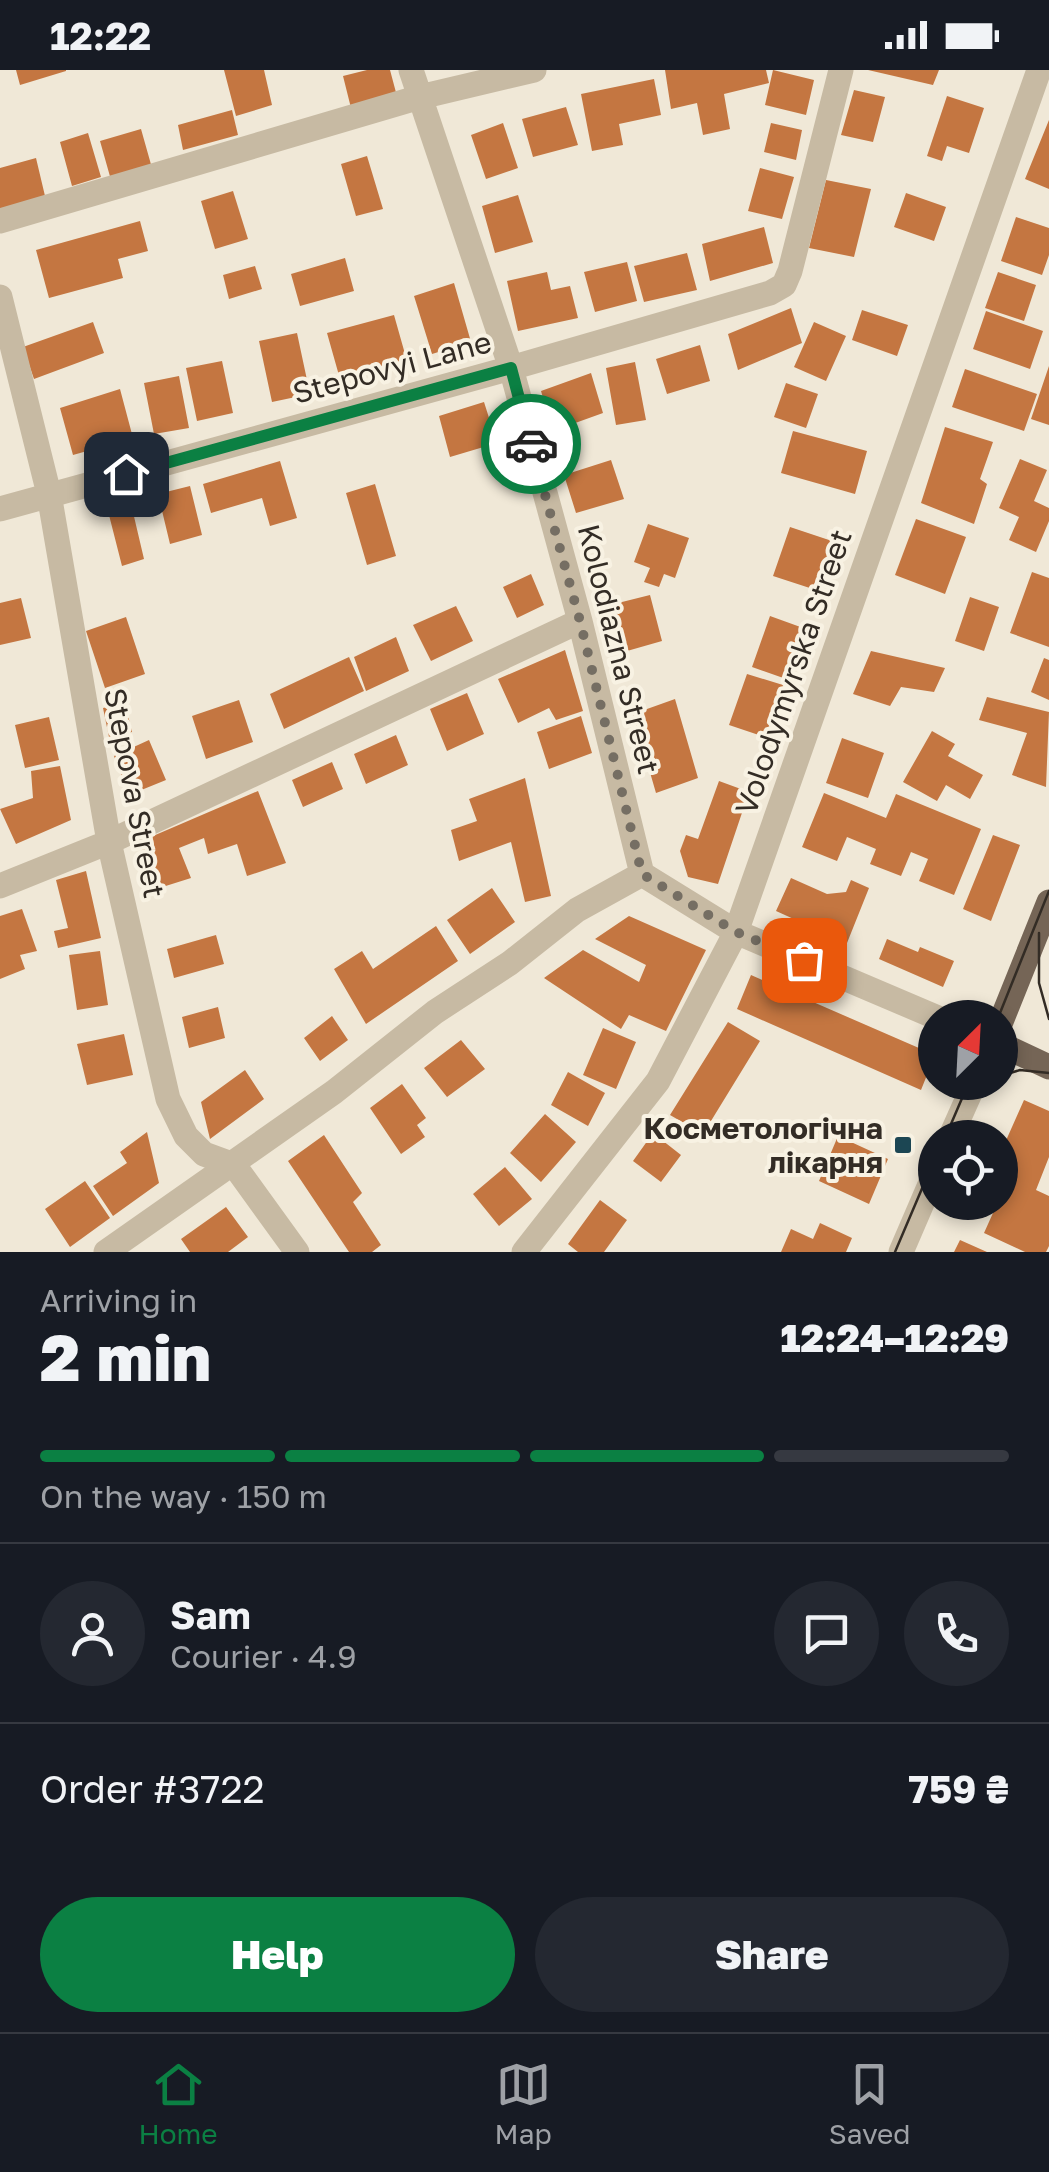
<!DOCTYPE html>
<html lang="en">
<head>
<meta charset="utf-8">
<style>
  body { margin:0; font-family:"Golos Text",sans-serif; background:#242831; color:#f1f3f6; height:100vh; display:flex; flex-direction:column; font-size:38px; white-space:nowrap }
  * { box-sizing:border-box; margin:0 }
  p { font-size:32px; color:#9ea1a6 }
  .icon { flex:none; width:55px; height:55px; fill:none; stroke:currentColor; stroke-width:2; stroke-linecap:round; stroke-linejoin:round }
  .map { position:relative; height:1182px; overflow:hidden }
  .panel { display:flex; flex-direction:column; background:#171b24; flex:1 }
  .panel>* { flex:none }
  .needle { width:65px; rotate:24deg }
  .fabs { position:absolute; left:918px; top:930px; display:grid; gap:20px }
  .fabs a { display:grid; place-items:center; width:100px; height:100px; border-radius:50%; background:#171b24; box-shadow:0 5px 15px #0003; font-size:50px }
  .pin { position:absolute; display:grid; place-items:center; width:85px; height:85px; color:#fff; margin:-42px; border-radius:20px; box-shadow:0 5px 15px #0006 }
  .courier { position:absolute; display:grid; place-items:center; width:100px; height:100px; margin:-50px; border:8px solid #0b8043; border-radius:50%; background:#fff; color:#222; box-shadow:0 2px 12px #0007 }
  .summary em { font-style:normal; font-weight:800 }
  .summary div { display:flex; flex-direction:column-reverse }
  .summary { display:flex; align-items:center; justify-content:space-between; height:170px; padding:0 40px }
  h1 { font-size:65px; font-weight:800; line-height:75px }
  .bar { display:grid; grid-template-columns:repeat(4,1fr); gap:15px 10px; align-content:center; height:120px; padding:0 40px }
  .bar i { height:12px; border-radius:8px; background:#363941 }
  .bar .on { background:#0b8043 }
  .bar p { grid-column:span 4 }
  .line { display:flex; align-items:center; gap:25px; padding:0 40px; border-top:2px solid #363941 }
  .line div { flex:1 }
  .round { display:grid; place-items:center; flex:none; width:105px; height:105px; border-radius:52px; background:#242831 }
  .cta { display:flex; gap:20px; margin-top:auto; padding:20px 40px }
  .cta a { flex:1; height:115px; border-radius:60px; background:#0b8043; color:#fff; font-size:40px; font-weight:800; line-height:115px; text-align:center }
  .cta a+a { background:#242831; color:#f1f3f6 }
  .status { display:flex; justify-content:space-between; align-items:center; height:70px; padding:0 50px; background:#171b24; direction:ltr }
  .status svg { height:28px; fill:currentColor }
  .menu { display:flex; justify-content:space-around; align-items:center; height:140px; border-top:2px solid #363941; background:#171b24; font-size:28px; color:#9ea1a6 }
  .menu a { display:grid; justify-items:center; gap:5px }
  .menu .on { color:#0b8043 }
  .map>svg:first-child { display:block }
  .building { fill:#c47641 }
  .lines { fill:none; stroke-linecap:round; stroke-linejoin:round }
  .minor { stroke:#c7baa3; stroke-width:25 }
  .major { stroke:#756556; stroke-width:25 }
  .tram { stroke:#332c25; stroke-width:2.5 }
  .done { stroke:#756e63; stroke-width:10; stroke-dasharray:0 18 }
  .route { stroke:#0b8043; stroke-width:12 }
  .poi-dot { fill:#1c4653; stroke:#f8f2e3; stroke-width:4 }
  .labels { text-anchor:middle; dominant-baseline:central; stroke-width:8; stroke-linejoin:round; paint-order:stroke }
  .street-label { font-size:30px; fill:#332c25; stroke:#f8f2e3 }
  .poi-label { font-size:30px; font-weight:bold; fill:#332c25; stroke:#f8f2e3; text-anchor:end }
</style>
</head>
<body>
<div class="status"><b>12:22</b><svg viewBox="0 0 49 12"><path d="M0 12V9h3v3zM5 12V6h3v6zM10 12V3h3v9zM15 12V0h3v12zM26 1h20v11H26zM47 4h2v5h-2z"/></svg></div>
<div class="map">
<svg width="1049" height="1182" viewBox="0 0 1049 1182">
  <rect width="100%" height="100%" fill="#f0e8d7"/>
  <path class="building" d="M16 0H66V1L20 15Z
    M224 0H264L272 35 236 46Z
    M367 0H390L398 30 352 42 343 6Z
    M665 0H766L769 13 724 24 730 59 703 65 697 33 671 39Z
    M773 0 814 10 806 45 765 35Z
    M868 0H939L933 15Z
    M654 9 661 45 619 54 623 75 592 81 581 24Z
    M854 20 885 27 873 72 841 65Z
    M947 26 984 38 969 83 947 76 942 91 927 86Z
    M566 37 578 75 533 87 522 49Z
    M232 40 238 65 183 80 178 55Z
    M1049 50V119L1025 109Z
    M503 53 518 98 486 109 471 65Z
    M771 53 802 60 796 90 764 82Z
    M141 59 152 98 111 110 100 71Z
    M88 63 101 107 72 116 60 72Z
    M367 86 383 139 356 146 341 94Z
    M36 88 45 126 0 139V98Z
    M760 98 794 107 782 149 748 141Z
    M826 110 871 119 854 187 809 178Z
    M233 121 248 169 215 179 201 131Z
    M906 123 946 137 934 171 894 157Z
    M518 125 533 172 495 183 482 136Z
    M1016 147 1049 158V185L1042 205 1001 191Z
    M140 151 148 181 118 189 123 208 49 228 36 180Z
    M764 157 773 193 710 211 702 174Z
    M687 183 697 220 644 232 634 196Z
    M345 188 354 221 300 236 291 204Z
    M627 192 637 231 595 242 584 202Z
    M255 196 262 219 229 229 223 205Z
    M547 202 551 220 570 216 578 248 518 261 507 211Z
    M998 202 1036 215 1024 251 985 238Z
    M454 213 471 272 432 284 414 226Z
    M791 238 802 273 738 300 728 264Z
    M862 240 908 255 897 286 852 270Z
    M986 241 1043 261 1030 299 973 279Z
    M394 245 407 291 340 309 327 263Z
    M93 252 104 283 34 309 23 277Z
    M814 252 846 266 826 311 794 297Z
    M297 263 310 324 272 332 259 271Z
    M700 275 710 311 667 324 656 289Z
    M222 291 233 343 197 351 186 298Z
    M635 292 646 350 616 355 606 298Z
    M1049 296V355L1031 349Z
    M965 299 1037 324 1024 361 952 337Z
    M591 303 603 343 553 361 541 321Z
    M179 306 189 358 154 364 144 313Z
    M786 313 818 324 806 358 774 347Z
    M120 319 133 368 73 385 60 338Z
    M484 332 497 373 450 387 439 346Z
    M945 357 993 372 980 409 987 414 974 454 921 433Z
    M793 361 867 381 855 424 781 403Z
    M1020 389 1047 400 1034 431 1049 438V451L1036 482 1009 470 1019 447 999 438Z
    M611 390 624 429 576 443 564 405Z
    M280 391 297 448 270 456 262 428 211 443 203 414Z
    M375 414 396 486 367 495 346 423Z
    M190 416 202 465 170 474 158 424Z
    M132 438 144 489 122 496 109 445Z
    M916 449 966 467 945 524 895 505Z
    M648 454 689 468 675 508 664 504 659 517 644 512 650 498 634 492Z
    M790 457 835 472 819 521 773 506Z
    M1032 502 1049 508V577L1010 563Z
    M531 504 544 535 517 548 503 517Z
    M650 525 662 571 627 581 614 534Z
    M970 527 999 537 984 581 955 571Z
    M21 528 31 568 0 575V533Z
    M456 536 473 571 431 591 413 555Z
    M770 546 806 559 789 610 752 597Z
    M126 547 145 604 105 618 86 561Z
    M396 567 409 601 366 621 354 587Z
    M565 580 583 641 556 650 549 638 518 653 498 609Z
    M871 581 945 598 934 622 901 617 890 636 853 624Z
    M349 587 364 621 284 659 270 624Z
    M1044 588 1049 590V630L1031 622Z
    M747 604 783 615 765 667 729 655Z
    M467 623 484 664 447 681 430 639Z
    M987 627 1049 642 1046 717 1012 705 1027 663 979 650Z
    M675 629 698 708 656 723 633 644Z
    M239 630 253 672 206 689 192 646Z
    M125 633 132 662 109 667 103 638Z
    M581 646 592 683 549 699 537 662Z
    M49 647 59 690 25 698 15 655Z
    M932 661 955 674 948 686 983 705 970 729 946 715 937 731 903 712Z
    M396 665 408 695 366 714 354 684Z
    M842 668 884 683 868 728 826 713Z
    M149 670 166 710 129 725 114 686Z
    M332 692 343 719 303 737 292 710Z
    M60 696 71 750 16 774 0 739 33 728 31 701Z
    M525 708 551 826 525 832 511 772 459 791 451 760 477 751 469 729Z
    M719 711 749 722 718 814 688 807 680 781 686 765 698 769Z
    M258 721 286 793 247 806 237 774 208 784 204 768 179 778 191 808 153 820 139 772Z
    M824 723 886 748 896 724 981 759 954 825 919 811 928 789 911 782 901 806 870 794 876 779 847 767 837 791 802 777Z
    M993 765 1020 775 991 851 963 839Z
    M86 801 101 868 58 878 54 861 68 858 56 810Z
    M791 808 827 824 846 822 851 810 869 818 847 873 776 841Z
    M492 818 515 852 470 884 447 850Z
    M22 839 37 881 20 885 25 899 0 909V846Z
    M629 846 706 880 666 961 629 945 621 959 544 908 583 880 639 912 646 895 595 869Z
    M436 856 458 891 366 954 334 899 362 881 373 899Z
    M216 865 224 894 174 908 167 879Z
    M887 869 918 882 920 877 954 891 943 917 879 889Z
    M100 881 108 935 77 940 69 885Z
    M751 905 935 985 921 1020 737 939Z
    M218 937 225 968 189 978 182 947Z
    M332 946 348 970 320 991 304 968Z
    M728 952 760 971 703 1064 670 1045Z
    M603 958 636 972 616 1019 583 1005Z
    M124 964 133 1005 87 1015 77 974Z
    M461 970 485 999 447 1027 424 998Z
    M245 1000 264 1029 210 1069 201 1032Z
    M568 1002 605 1023 588 1056 551 1035Z
    M402 1014 426 1048 417 1055 425 1067 401 1084 370 1038Z
    M1024 1030 1049 1041V1087L1036 1120 1049 1126V1176L1046 1182H1025L984 1163 1006 1114 1000 1112V1084Z
    M545 1044 576 1072 541 1112 510 1083Z
    M147 1062 159 1113 113 1146 93 1116 127 1093 120 1082Z
    M653 1063 681 1085 661 1112 633 1091Z
    M324 1065 362 1123 353 1132 381 1175 372 1182H349L288 1091Z
    M838 1066 888 1089 869 1134 819 1111Z
    M505 1097 532 1129 499 1156 473 1124Z
    M85 1111 110 1148 70 1177 45 1139Z
    M600 1130 627 1150 604 1182H578L568 1174Z
    M226 1137 248 1167 228 1182H190L181 1169Z
    M820 1153 852 1168 846 1182H781L791 1159 813 1169Z
    M960 1170 987 1182H954Z"/>
  <g class="lines">
    <path class="minor" d="M411 0 511 298 580 551 642 804 736 862 938 948
      M0 151 420 27 534 0
      M0 227 49 424 109 772 168 1029 186 1066 204 1084 234 1095 297 1182
      M0 439 511 298 770 223 784 215 790 201 841 0
      M0 816 109 772 580 551
      M950 1068 975 1012
      M106 1182 334 1022 435 942 510 893 577 840 642 804
      M524 1182 658 1011 736 862 1039 0
      M901 1182 935 1103"/>
    <path class="major" d="M1000 954 1049 832
      M1000 974 1049 997"/>
    <path class="tram" d="M1039 863V913L1049 949
      M998 948 1049 821
      M1000 1006 1020 1000 1049 1003
      M945 1068 969 1012
      M895 1182 935 1088"/>
  </g>
  <g class="lines">
    <path class="done" d="M531 374 580 551 642 804 736 862 804 890"/>
    <path class="route" d="M126 404 511 298 531 374"/>
  </g>
  <rect class="poi-dot" x="893" y="1065" width="20" height="20" rx="5"/>
  <g class="labels">
    <g class="street-label">
      <text transform="translate(392 297) rotate(-15)">Stepovyi Lane</text>
      <text transform="translate(619 579) rotate(76)">Kolodiazna Street</text>
      <text transform="translate(793 602) rotate(-71)">Volodymyrska Street</text>
      <text transform="translate(135 723) rotate(79)">Stepova Street</text>
    </g>
    <g class="poi-label">
      <text x="883" y="1058">Косметологічна<tspan x="883" dy="34">лікарня</tspan></text>
    </g>
  </g>
</svg>
<div class="fabs">
<a><svg class="needle" viewBox="-14 -14 28 28"><path d="M0-13l5 13h-10z" fill="#e53935"/><path d="M0 13l5-13h-10z" fill="#9ea1a6"/></svg></a>
<a><svg class="icon" aria-label="locate" viewBox="0 0 24 24"><circle cx="12" cy="12" r="6"/><path d="M12 2v4M12 18v4M2 12h4M18 12h4"/></svg></a>
</div>
<div class="pin" style="left:804px;top:890px;background:#ea580c"><svg class="icon" aria-label="bag" viewBox="0 0 24 24"><path d="M5 8h14l-1 12H6zM9 8a3 3 0 0 1 6 0"/></svg></div>
<div class="pin" style="left:126px;top:404px;background:#1f2937"><svg class="icon" aria-label="home" viewBox="0 0 24 24"><path d="M3 11l9-7 9 7M6 9v11h12V9"/></svg></div>
<div class="courier" style="left:531px;top:374px"><svg class="icon" aria-label="car" viewBox="0 0 24 24"><path d="M5 17H2v-5l4-1 3-4h7l3 4 3 1v5h-3M9 17h6M6 11h13"/><circle cx="7" cy="17" r="2"/><circle cx="17" cy="17" r="2"/></svg></div>
</div>
<section class="panel">
<div class="summary"><div><h1>2 min</h1><p>Arriving in</p></div><em>12:24–12:29</em></div>
<div class="bar"><i class="on"></i><i class="on"></i><i class="on"></i><i></i><p>On the way · 150 m</p></div>
<div class="line" style="height:180px"><a class="round"><svg class="icon" aria-label="person" viewBox="0 0 24 24"><circle cx="12" cy="8" r="4"/><path d="M4 21q1-7 8-7t8 7"/></svg></a><div><b>Sam</b><p>Courier · 4.9</p></div><a class="round"><svg class="icon" aria-label="chat" viewBox="0 0 24 24"><path d="M4 5h16v11H9l-5 4z"/></svg></a><a class="round"><svg class="icon" aria-label="phone" viewBox="0 0 24 24"><path d="M5 4h4l2 5-3 2q2 4 5 5l2-3 5 2v4C11 20 4 13 5 4z"/></svg></a></div>
<div class="line" style="height:130px"><div>Order #3722</div><b>759 ₴</b></div>
<div class="cta"><a>Help</a><a>Share</a></div>
</section>
<nav class="menu">
<a class="on"><svg class="icon" aria-label="home" viewBox="0 0 24 24"><path d="M3 11l9-7 9 7M6 9v11h12V9"/></svg>Home</a>
<a><svg class="icon" aria-label="map" viewBox="0 0 24 24"><path d="M3 6l6-2 6 2 6-2v14l-6 2-6-2-6 2zM9 4v14M15 6v14"/></svg>Map</a>
<a><svg class="icon" aria-label="saved" viewBox="0 0 24 24"><path d="M7 4h10v16l-5-4-5 4z"/></svg>Saved</a>
</nav>
</body>
</html>
